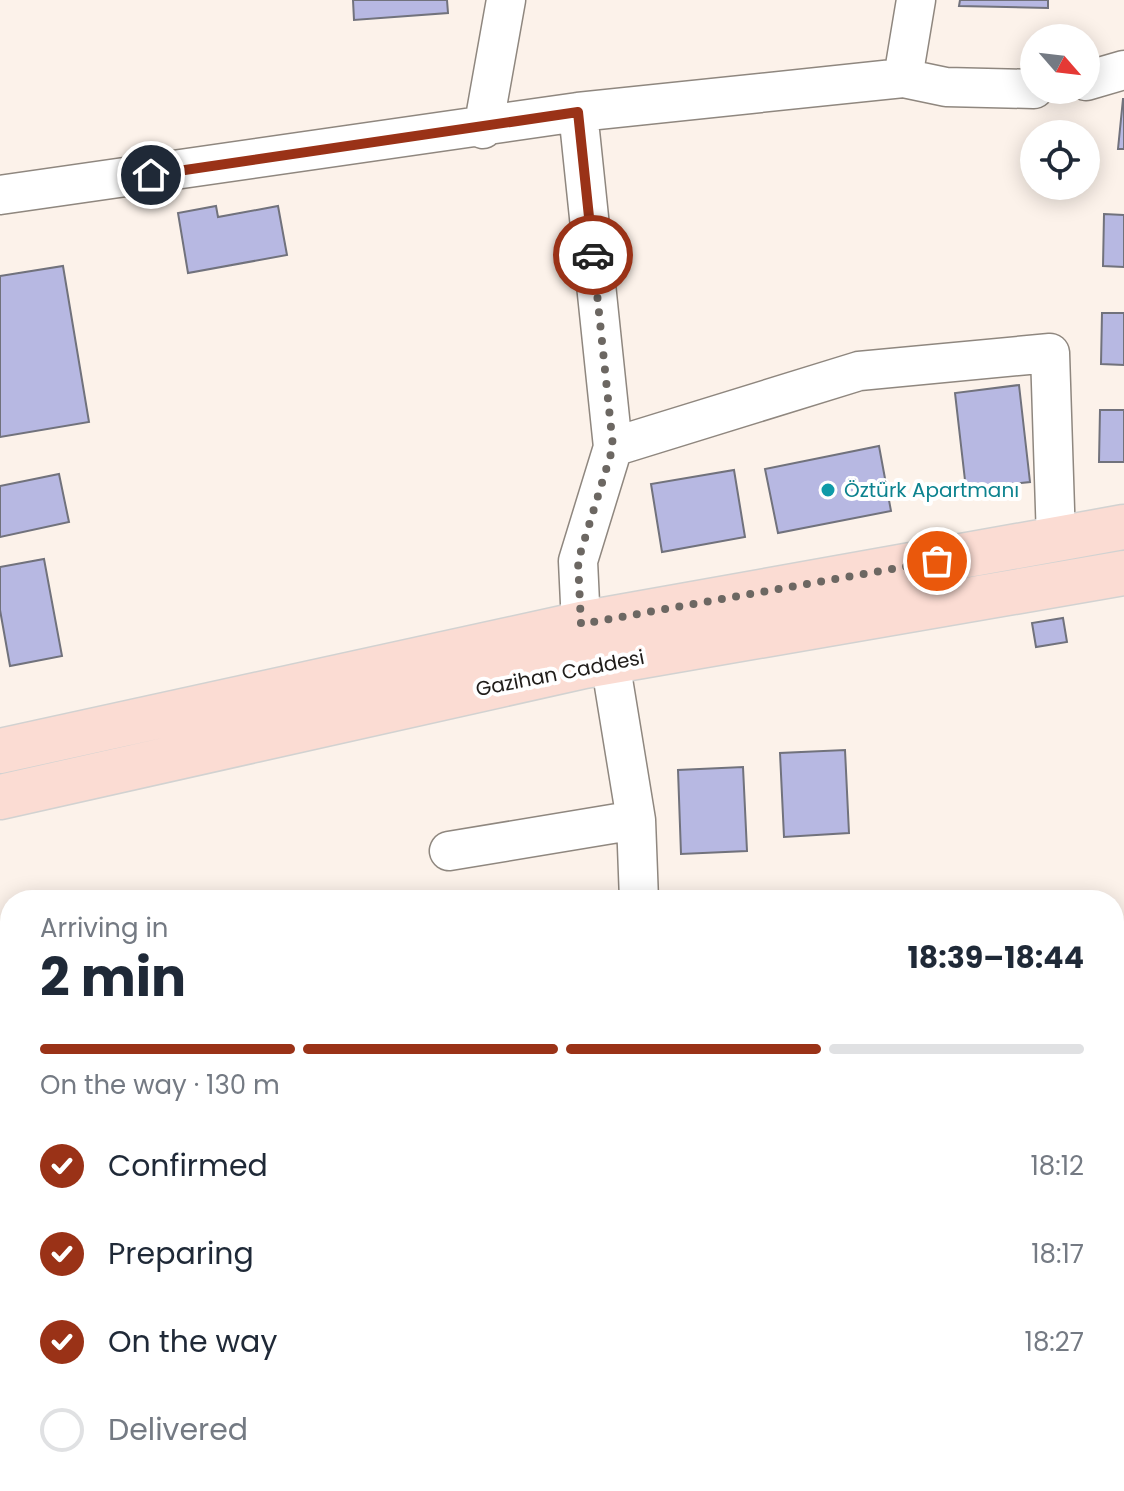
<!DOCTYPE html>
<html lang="en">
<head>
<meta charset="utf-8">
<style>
  body { margin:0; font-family:Poppins,sans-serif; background:#f6f6f7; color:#1f2937; height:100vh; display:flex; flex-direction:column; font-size:30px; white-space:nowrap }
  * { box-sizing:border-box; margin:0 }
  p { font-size:26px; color:#747a83 }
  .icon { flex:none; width:44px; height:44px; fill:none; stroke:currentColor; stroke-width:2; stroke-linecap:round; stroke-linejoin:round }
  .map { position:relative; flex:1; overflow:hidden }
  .side { position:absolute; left:0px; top:890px; width:1124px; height:602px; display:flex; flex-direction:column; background:#fff; border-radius:32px 32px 0 0; box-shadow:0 4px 20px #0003 }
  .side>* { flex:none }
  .needle { width:52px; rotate:118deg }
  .tools { position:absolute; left:1020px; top:24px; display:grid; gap:16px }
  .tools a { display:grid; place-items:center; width:80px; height:80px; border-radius:50%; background:#fff; box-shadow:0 4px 20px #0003; font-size:40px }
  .pin { position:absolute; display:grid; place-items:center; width:68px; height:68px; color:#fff; margin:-34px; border:4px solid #fff; border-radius:50%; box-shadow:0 2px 8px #0007 }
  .courier { position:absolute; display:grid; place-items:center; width:80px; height:80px; margin:-40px; border:6px solid #9a3217; border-radius:50%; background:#fff; color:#222; box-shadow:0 2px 10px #0007 }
  .overview em { font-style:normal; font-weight:700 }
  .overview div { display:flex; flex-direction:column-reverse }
  .overview { display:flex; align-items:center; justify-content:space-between; height:136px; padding:0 40px }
  h1 { font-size:52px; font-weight:700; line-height:60px }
  .bar { display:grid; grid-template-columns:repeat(4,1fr); gap:12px 8px; align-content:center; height:96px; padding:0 40px }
  .bar i { height:10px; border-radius:6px; background:#e0e1e3 }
  .bar .on { background:#9a3217 }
  .bar p { grid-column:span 4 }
  ol { padding:0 40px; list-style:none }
  li { display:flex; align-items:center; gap:24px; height:88px }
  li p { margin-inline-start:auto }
  li .icon { padding:8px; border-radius:50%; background:#9a3217; color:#fff; stroke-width:4 }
  li:last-child { color:#747a83 }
  li i { width:44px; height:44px; border:4px solid #e0e1e3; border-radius:50% }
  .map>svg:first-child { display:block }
  .building { fill:#b7b8e2; stroke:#71727c; stroke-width:2 }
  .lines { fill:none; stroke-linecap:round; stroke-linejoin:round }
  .minor-casing { stroke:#8f877f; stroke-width:41 }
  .major-casing { stroke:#d2d2d1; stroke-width:47 }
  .minor { stroke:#fff; stroke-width:38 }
  .major { stroke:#fbdcd3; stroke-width:44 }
  .done { stroke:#6c6762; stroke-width:8; stroke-dasharray:0 14.4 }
  .route { stroke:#9a3217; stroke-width:10 }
  .culture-dot { fill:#0f9aa8; stroke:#fff; stroke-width:3 }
  .labels { text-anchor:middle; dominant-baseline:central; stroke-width:8; stroke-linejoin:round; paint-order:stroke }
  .culture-label { font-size:20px; fill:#0d838f; stroke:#fff; text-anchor:start }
  .street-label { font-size:20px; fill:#1f1c19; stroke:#fff }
</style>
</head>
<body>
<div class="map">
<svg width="1124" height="1491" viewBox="0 0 1124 1491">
  <rect width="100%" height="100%" fill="#fcf2ea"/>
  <path class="building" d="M353 0H447L448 13 354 20Z
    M960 0H1048V8L959 6Z
    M1123 99H1124V149H1118Z
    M216 206 218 217 278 206 287 255 188 273 178 213Z
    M1104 214 1124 215V267L1103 266Z
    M63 266 89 422 0 437V276Z
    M1102 313H1124V365L1101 364Z
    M1019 385 1030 482 966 489 955 393Z
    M1100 410H1124V462H1099Z
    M879 446 891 511 778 533 765 469Z
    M734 470 745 537 662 552 651 484Z
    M59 474 69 522 0 537V486Z
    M44 559 62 656 10 666 0 610V567Z
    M1063 618 1067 642 1036 647 1032 623Z
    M845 750 849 833 784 837 780 753Z
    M743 767 747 851 681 854 678 770Z
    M784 1482H874L873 1491H783Z"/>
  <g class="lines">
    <g class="minor-casing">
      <path id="minor" d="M903 78 916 0
        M1086 81 1124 70
        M578 112 613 447 578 561 581 624
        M483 129 506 0
        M0 195 578 112 903 78 946 87 1034 89
        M613 447 859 371 1050 353 1056 540
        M610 661 636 820 639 900
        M449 851 636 820
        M634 1491 635 1482"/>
    </g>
    <g class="major-casing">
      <path id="major" d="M0 751 581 624 1124 527
        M0 797 584 666 1124 573"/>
    </g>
    <use href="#minor" class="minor"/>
    <use href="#major" class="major"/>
  </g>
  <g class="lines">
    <path class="done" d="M593 255 613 447 578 561 581 624 937 561"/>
    <path class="route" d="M151 175 578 112 593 255"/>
  </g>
  <circle class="culture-dot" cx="828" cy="490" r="8"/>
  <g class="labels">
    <g class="culture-label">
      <text x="844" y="490">Öztürk Apartmanı</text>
    </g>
    <g class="street-label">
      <text transform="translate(560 673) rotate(-11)">Gazihan Caddesi</text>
    </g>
  </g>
</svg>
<div class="tools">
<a><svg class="needle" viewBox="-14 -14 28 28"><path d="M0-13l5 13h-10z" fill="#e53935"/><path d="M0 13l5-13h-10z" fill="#747a83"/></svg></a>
<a><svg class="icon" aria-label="locate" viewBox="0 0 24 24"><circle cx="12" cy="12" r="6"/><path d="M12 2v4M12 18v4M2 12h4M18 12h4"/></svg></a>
</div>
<div class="pin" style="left:937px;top:561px;background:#ea580c"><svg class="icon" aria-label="bag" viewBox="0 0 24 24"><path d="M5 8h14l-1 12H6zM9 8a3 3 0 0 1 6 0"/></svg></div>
<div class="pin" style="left:151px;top:175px;background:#1f2937"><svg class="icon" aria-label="home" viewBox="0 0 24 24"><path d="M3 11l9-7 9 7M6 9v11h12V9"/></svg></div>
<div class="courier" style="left:593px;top:255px"><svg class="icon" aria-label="car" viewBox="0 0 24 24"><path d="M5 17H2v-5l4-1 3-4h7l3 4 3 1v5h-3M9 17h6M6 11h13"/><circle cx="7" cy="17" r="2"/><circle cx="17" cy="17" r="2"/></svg></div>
<section class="side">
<div class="overview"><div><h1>2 min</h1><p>Arriving in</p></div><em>18:39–18:44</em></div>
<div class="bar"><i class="on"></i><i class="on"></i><i class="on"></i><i></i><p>On the way · 130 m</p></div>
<ol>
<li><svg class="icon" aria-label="check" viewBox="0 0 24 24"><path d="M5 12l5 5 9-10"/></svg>Confirmed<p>18:12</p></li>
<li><svg class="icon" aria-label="check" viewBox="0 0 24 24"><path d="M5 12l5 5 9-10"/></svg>Preparing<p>18:17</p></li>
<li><svg class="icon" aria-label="check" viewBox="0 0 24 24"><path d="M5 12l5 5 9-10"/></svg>On the way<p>18:27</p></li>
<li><i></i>Delivered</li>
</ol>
</section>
</div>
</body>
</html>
